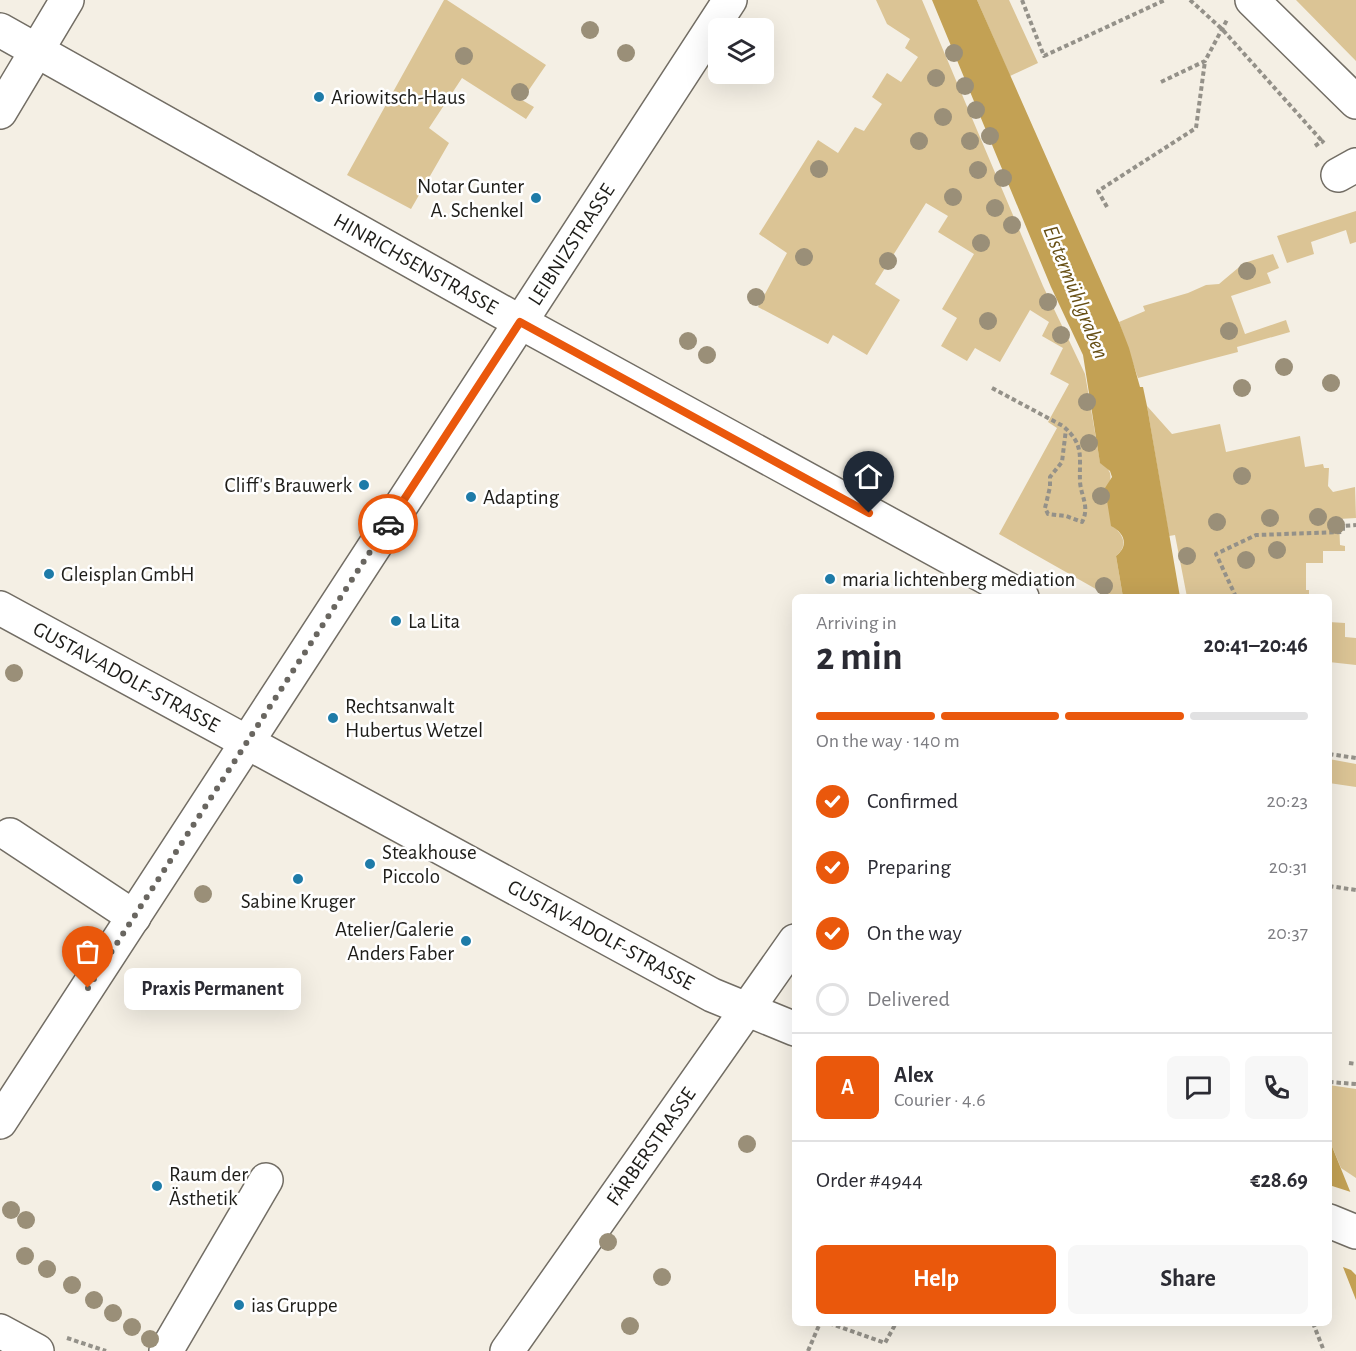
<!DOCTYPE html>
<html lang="en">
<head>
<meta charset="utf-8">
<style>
  body { margin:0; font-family:"Alegreya Sans",sans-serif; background:#f7f7f7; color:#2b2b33; height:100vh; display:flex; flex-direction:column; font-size:22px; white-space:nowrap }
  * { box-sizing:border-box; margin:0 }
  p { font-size:20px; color:#7c7c81 }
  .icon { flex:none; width:33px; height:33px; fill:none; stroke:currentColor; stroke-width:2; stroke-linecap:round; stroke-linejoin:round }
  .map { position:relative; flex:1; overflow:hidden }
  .drawer { position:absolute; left:792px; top:594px; width:540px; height:732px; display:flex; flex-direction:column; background:#fff; border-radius:9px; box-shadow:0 6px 24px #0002 }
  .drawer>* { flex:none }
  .buttons { position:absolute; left:708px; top:18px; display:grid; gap:12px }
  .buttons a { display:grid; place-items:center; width:66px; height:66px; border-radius:9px; background:#fff; box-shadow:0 6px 24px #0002; font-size:30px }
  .pin { position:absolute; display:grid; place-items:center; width:51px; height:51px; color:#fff; margin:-62px -26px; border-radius:50% 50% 50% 0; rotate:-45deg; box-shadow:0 0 6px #0007 }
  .pin .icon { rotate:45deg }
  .courier { position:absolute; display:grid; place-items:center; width:60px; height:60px; margin:-30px; border:4px solid #ea580c; border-radius:50%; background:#fff; color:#222; box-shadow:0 2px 8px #0007 }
  .bubble { position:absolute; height:42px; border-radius:9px; background:#fff; box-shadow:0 6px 24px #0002; font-size:20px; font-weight:700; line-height:42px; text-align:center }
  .summary em { font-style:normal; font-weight:700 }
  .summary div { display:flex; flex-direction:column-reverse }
  .summary { display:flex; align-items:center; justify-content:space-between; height:102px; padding:0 24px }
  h1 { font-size:39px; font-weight:700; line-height:45px }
  .bar { display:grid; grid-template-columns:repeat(4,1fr); gap:9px 6px; align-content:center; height:72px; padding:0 24px }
  .bar i { height:8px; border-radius:4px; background:#e1e1e2 }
  .bar .active { background:#ea580c }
  .bar p { grid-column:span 4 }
  .line { display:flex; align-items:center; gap:15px; padding:0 24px; border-top:2px solid #e1e1e2 }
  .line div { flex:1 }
  .round { display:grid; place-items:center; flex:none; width:63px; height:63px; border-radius:9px; background:#f7f7f7 }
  ol { padding:0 24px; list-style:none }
  li { display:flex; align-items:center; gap:18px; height:66px }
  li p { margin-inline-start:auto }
  li .icon { padding:6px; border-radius:50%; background:#ea580c; color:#fff; stroke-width:4 }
  li:last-child { color:#7c7c81 }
  li i { width:33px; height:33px; border:3px solid #e1e1e2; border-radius:50% }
  .action { display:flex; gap:12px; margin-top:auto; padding:12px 24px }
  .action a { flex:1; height:69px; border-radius:9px; background:#ea580c; color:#fff; font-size:24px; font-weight:700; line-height:69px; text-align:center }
  .action a+a { background:#f7f7f7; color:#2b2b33 }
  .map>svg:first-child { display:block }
  .green { fill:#dbc495 }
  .water { fill:#c3a154 }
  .pier { fill:#f4efe4 }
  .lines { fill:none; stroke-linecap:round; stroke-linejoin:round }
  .minor-casing { stroke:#726d64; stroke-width:36 }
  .major-casing { stroke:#726d64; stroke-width:36 }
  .path { stroke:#949189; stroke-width:4; stroke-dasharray:4.5 3; stroke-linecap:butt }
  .minor { stroke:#fff; stroke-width:33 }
  .major { stroke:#fff; stroke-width:33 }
  .tree { fill:#9a8f78 }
  .done { stroke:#696660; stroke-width:6; stroke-dasharray:0 10.8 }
  .route { stroke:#ea580c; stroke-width:8 }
  .poi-dot { fill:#1e7ba8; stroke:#fff; stroke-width:2 }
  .labels { text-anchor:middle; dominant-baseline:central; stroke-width:5; stroke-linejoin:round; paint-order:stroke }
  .poi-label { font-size:21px; fill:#1e1d19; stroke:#fff; text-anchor:start }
  .street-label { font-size:21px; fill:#1e1d19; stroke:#fff }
  .water-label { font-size:22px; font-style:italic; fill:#674f14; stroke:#fff }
</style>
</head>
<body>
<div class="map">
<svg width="1356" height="1351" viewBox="0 0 1356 1351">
  <rect width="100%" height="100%" fill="#f4efe4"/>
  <path class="green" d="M444 0H447L546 65 522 100 534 107 526 119 462 78 429 128 449 143 411 209 347 175Z
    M876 0H922L1043 286 1085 374 1100 462C1109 468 1113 474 1109 484L1115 528C1125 537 1127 547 1116 556L1123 597H1110L999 534 1057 428 1048 422 1069 384 1050 374 1063 348 1042 336 1049 322 1030 310 1000 362 975 348 967 361 941 346 957 318 942 309 974 254 938 232 948 216 926 203 875 284 900 300 867 355 833 335 828 344 758 307 787 253 759 234 818 140 838 153 855 127 864 131 882 104 872 97 887 73 901 82 918 57 905 48 910 39 887 24Z
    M977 0H1009L1038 63 1010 76Z
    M1296 0H1356V61Z
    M1356 211V242L1350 244 1346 230 1311 242 1314 254 1287 263 1277 236Z
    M1273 254 1279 268 1267 273 1271 283 1231 296 1245 334 1286 320 1290 332 1237 347 1238 352 1138 378 1119 322 1145 311 1143 306 1188 293 1206 285 1219 284 1244 263Z
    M1147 406 1172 434 1220 424 1226 452 1300 436 1305 467 1323 464 1324 468H1329L1328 486 1333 492 1355 487 1356 518 1339 519 1340 545 1345 546V551H1323V563H1306V590H1309V597H1187L1175 535 1169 536Z
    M1329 622 1345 623V637L1356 638V665L1329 662Z
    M1329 759 1356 764V787L1329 783Z
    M1329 1085 1356 1089V1178L1341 1168 1329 1139Z"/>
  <path class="water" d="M932 0H977L1119 322 1129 348 1140 387H1143L1147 406 1180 597H1123L1116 556C1129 546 1125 533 1111 526L1105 488 1112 477 1110 471 1100 463 1083 355 1051 287Z
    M1329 1139 1356 1206V1330L1329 1262Z"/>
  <path class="pier" d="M1329 1185 1354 1193 1356 1198V1275L1351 1270 1343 1267 1356 1300V1333L1353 1331 1329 1270Z"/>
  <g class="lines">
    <g class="minor-casing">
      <g id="minor">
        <path id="s1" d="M0 30 520 322 1022 597"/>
        <path d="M0 112 67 0"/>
        <path d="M1338 175 1356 165"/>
        <path id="s2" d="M0 608 712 995 795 1029"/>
        <path d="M10 835 134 917"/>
        <path id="s3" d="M0 1122 730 0"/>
        <path d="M1329 1221 1356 1232"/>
        <path d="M166 1351 266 1180"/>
        <path id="s4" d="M507 1351 795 941"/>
      </g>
    </g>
    <g class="major-casing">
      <path id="major" d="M1252 0 1356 102
        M0 1331 37 1351"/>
    </g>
    <path class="path" d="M1022 0 1044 56 1165 0
      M1190 0 1222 29 1322 141
      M1161 82 1205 61 1228 18
      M1315 146 1322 141 1324 143
      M1107 207 1098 191 1196 128 1205 61
      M992 388 1063 426C1085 445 1079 457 1080 482 1081 496 1090 507 1082 522L1066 516 1048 514 1045 508 1050 487V477L1062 462 1066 429
      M1236 597 1216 554 1256 535 1343 532V526L1356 525
      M1329 754 1356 758
      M1329 886 1356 890
      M1349 1063 1356 1064
      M1329 1082 1356 1084
      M829 1323 885 1343 896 1323
      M1313 1323 1324 1351
      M67 1338 106 1351
      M808 1351 820 1323"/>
    <use href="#minor" class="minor"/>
    <use href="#major" class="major"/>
  </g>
  <g class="tree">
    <circle cx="590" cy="30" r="9"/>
    <circle cx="626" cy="53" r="9"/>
    <circle cx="954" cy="53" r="9"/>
    <circle cx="464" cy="56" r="9"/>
    <circle cx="936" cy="78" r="9"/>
    <circle cx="965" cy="86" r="9"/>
    <circle cx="520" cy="92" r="9"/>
    <circle cx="976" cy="110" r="9"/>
    <circle cx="943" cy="117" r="9"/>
    <circle cx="990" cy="136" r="9"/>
    <circle cx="919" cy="141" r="9"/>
    <circle cx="970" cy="141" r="9"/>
    <circle cx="819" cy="169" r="9"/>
    <circle cx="978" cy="170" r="9"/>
    <circle cx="1003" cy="178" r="9"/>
    <circle cx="953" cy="197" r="9"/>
    <circle cx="995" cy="208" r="9"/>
    <circle cx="1012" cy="225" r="9"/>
    <circle cx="981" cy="243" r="9"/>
    <circle cx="804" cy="257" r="9"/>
    <circle cx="888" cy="261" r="9"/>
    <circle cx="1247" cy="271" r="9"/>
    <circle cx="756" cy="297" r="9"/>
    <circle cx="1048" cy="302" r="9"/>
    <circle cx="988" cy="321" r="9"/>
    <circle cx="1229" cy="331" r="9"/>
    <circle cx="1061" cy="335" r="9"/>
    <circle cx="688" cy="341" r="9"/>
    <circle cx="707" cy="355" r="9"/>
    <circle cx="1284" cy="367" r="9"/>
    <circle cx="1331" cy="383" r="9"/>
    <circle cx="1242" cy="388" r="9"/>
    <circle cx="1087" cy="402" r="9"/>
    <circle cx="1089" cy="443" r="9"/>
    <circle cx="1242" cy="476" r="9"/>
    <circle cx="1101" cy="496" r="9"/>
    <circle cx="1318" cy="517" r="9"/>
    <circle cx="1270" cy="518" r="9"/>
    <circle cx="1217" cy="522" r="9"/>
    <circle cx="1336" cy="525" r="9"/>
    <circle cx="1277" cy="550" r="9"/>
    <circle cx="1187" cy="556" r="9"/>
    <circle cx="1246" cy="560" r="9"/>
    <circle cx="1104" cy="586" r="9"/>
    <circle cx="14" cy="673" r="9"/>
    <circle cx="203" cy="894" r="9"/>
    <circle cx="747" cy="1144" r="9"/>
    <circle cx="11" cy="1210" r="9"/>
    <circle cx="26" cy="1220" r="9"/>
    <circle cx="608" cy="1242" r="9"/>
    <circle cx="25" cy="1256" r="9"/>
    <circle cx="47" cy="1269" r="9"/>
    <circle cx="662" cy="1277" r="9"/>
    <circle cx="72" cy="1285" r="9"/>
    <circle cx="94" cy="1300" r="9"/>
    <circle cx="113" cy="1313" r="9"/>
    <circle cx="630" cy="1326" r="9"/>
    <circle cx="132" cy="1327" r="9"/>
    <circle cx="150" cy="1339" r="9"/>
  </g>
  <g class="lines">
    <path class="done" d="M88 988 388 524"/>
    <path class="route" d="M388 524 520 322 869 513"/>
  </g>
  <g class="poi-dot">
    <circle cx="319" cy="97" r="6"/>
    <circle cx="536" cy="198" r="6"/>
    <circle cx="364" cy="485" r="6"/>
    <circle cx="471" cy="497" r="6"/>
    <circle cx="49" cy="574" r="6"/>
    <circle cx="830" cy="579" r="6"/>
    <circle cx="396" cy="621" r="6"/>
    <circle cx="333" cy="718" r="6"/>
    <circle cx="370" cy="864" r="6"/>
    <circle cx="298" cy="879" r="6"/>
    <circle cx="466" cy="941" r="6"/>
    <circle cx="157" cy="1186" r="6"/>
    <circle cx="239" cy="1305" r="6"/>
  </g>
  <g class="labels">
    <g class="poi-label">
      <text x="331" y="97">Ariowitsch-Haus</text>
      <text x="524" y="186" text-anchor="end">Notar Gunter<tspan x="524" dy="24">A. Schenkel</tspan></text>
      <text x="352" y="485" text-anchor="end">Cliff's Brauwerk</text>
      <text x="483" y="497">Adapting</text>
      <text x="61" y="574">Gleisplan GmbH</text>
      <text x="842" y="579">maria lichtenberg mediation</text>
      <text x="408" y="621">La Lita</text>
      <text x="345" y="706">Rechtsanwalt<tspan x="345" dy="24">Hubertus Wetzel</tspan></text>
      <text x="382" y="852">Steakhouse<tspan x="382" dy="24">Piccolo</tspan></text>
      <text x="298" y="901" text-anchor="middle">Sabine Kruger</text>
      <text x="454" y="929" text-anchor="end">Atelier/Galerie<tspan x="454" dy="24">Anders Faber</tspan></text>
      <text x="169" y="1174">Raum der<tspan x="169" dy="24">Ästhetik</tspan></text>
      <text x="251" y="1305">ias Gruppe</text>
    </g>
    <g class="street-label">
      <text stroke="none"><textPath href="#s3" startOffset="1047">LEIBNIZSTRASSE</textPath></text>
      <text stroke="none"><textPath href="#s1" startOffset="477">HINRICHSENSTRASSE</textPath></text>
      <text stroke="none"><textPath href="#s2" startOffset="144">GUSTAV-ADOLF-STRASSE</textPath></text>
      <text stroke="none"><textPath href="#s2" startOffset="684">GUSTAV-ADOLF-STRASSE</textPath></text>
      <text stroke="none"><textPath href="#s4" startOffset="250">FÄRBERSTRASSE</textPath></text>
    </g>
    <g class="water-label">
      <text transform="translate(1076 292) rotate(68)">Elstermühlgraben</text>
    </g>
  </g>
</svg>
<div class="buttons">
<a><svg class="icon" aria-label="layers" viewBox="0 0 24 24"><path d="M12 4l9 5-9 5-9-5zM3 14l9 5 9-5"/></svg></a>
</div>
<div class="pin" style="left:88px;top:988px;background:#ea580c"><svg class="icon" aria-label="bag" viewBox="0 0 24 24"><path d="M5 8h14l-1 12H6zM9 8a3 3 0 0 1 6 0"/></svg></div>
<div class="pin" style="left:869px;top:513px;background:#1f2937"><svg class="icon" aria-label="home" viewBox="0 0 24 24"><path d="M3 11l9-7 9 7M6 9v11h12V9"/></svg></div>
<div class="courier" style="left:388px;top:524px"><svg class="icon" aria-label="car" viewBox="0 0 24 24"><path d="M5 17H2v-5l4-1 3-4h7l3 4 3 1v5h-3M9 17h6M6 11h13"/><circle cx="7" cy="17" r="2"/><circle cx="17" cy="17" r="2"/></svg></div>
<div class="bubble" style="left:124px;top:968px;width:177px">Praxis Permanent</div>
<section class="drawer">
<div class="summary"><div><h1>2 min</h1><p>Arriving in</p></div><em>20:41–20:46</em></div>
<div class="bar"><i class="active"></i><i class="active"></i><i class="active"></i><i></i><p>On the way · 140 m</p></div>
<ol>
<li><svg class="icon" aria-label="check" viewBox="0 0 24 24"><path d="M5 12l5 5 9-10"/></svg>Confirmed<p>20:23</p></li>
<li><svg class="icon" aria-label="check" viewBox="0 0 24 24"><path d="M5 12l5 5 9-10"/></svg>Preparing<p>20:31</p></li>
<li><svg class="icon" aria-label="check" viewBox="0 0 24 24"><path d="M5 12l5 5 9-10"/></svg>On the way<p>20:37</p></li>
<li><i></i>Delivered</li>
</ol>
<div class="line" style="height:108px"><b class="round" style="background:#ea580c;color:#fff">A</b><div><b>Alex</b><p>Courier · 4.6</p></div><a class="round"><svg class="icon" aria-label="chat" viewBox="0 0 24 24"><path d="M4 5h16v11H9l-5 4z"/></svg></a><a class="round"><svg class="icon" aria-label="phone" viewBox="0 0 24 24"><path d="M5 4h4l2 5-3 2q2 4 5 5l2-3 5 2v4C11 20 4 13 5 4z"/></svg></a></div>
<div class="line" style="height:78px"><div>Order #4944</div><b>€28.69</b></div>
<div class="action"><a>Help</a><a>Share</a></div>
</section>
</div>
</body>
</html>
